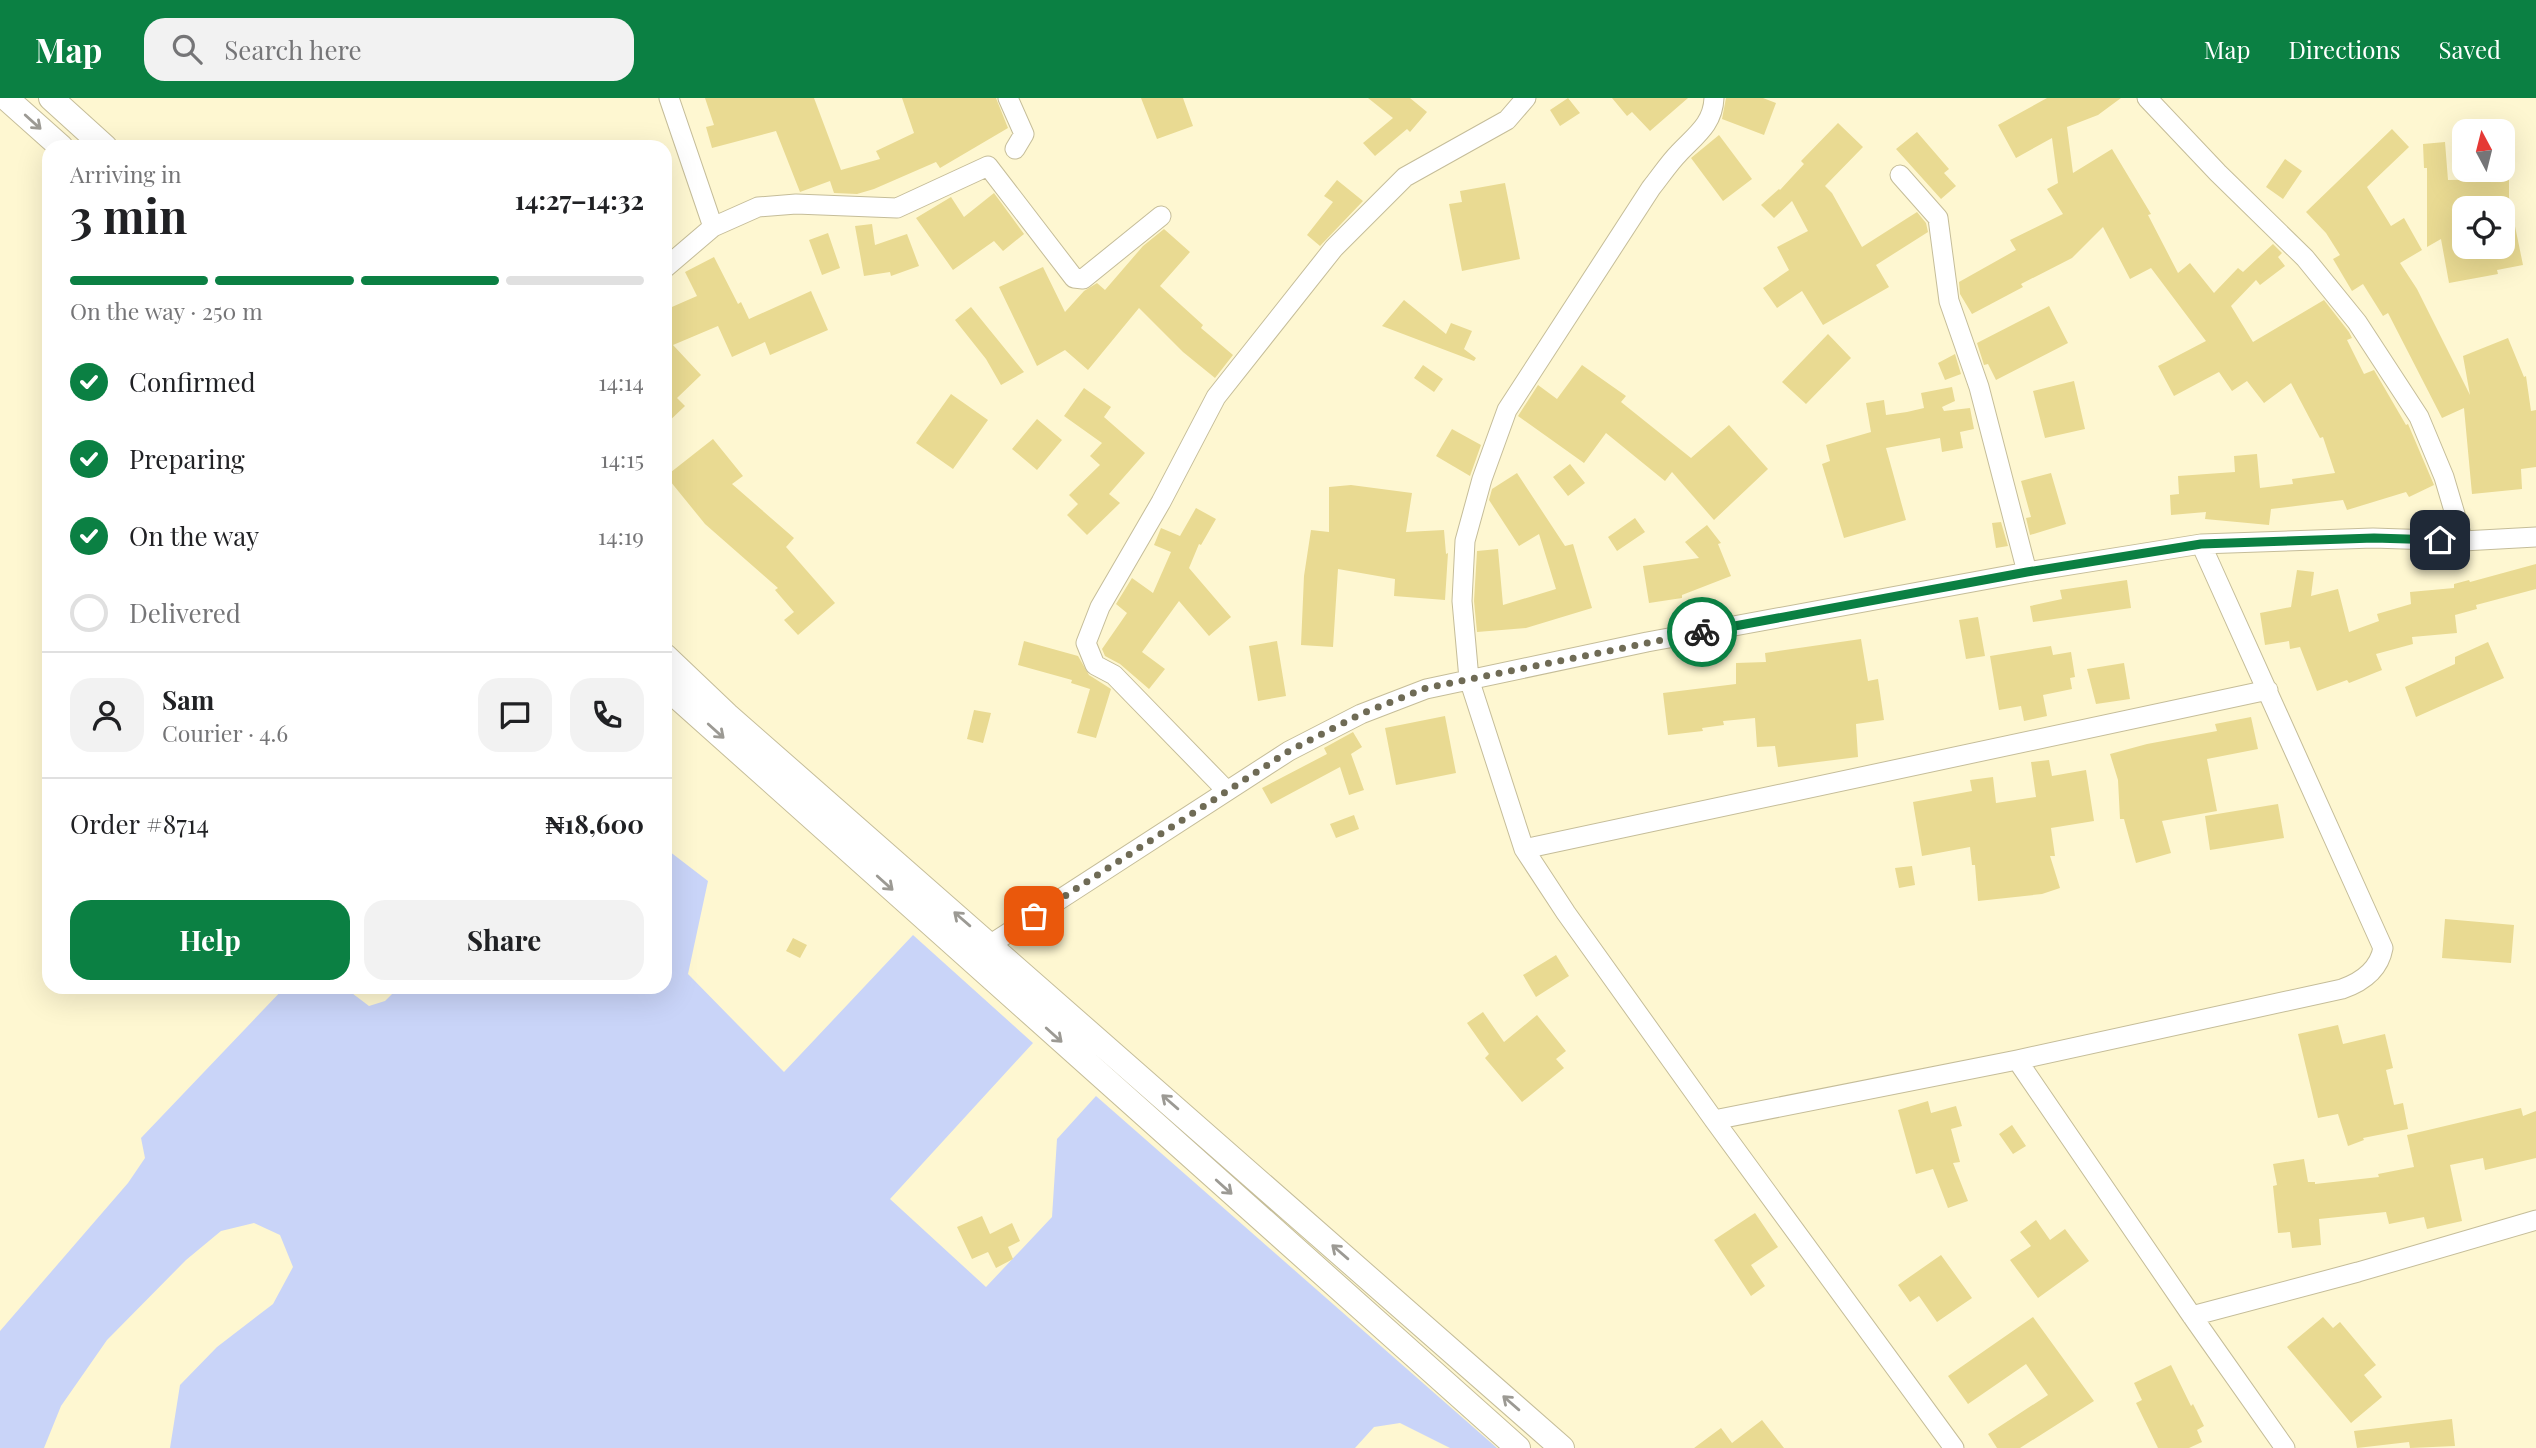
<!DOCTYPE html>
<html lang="en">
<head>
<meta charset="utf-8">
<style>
  body { margin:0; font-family:"Playfair Display",serif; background:#f2f2f2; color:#202124; height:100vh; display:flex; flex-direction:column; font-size:26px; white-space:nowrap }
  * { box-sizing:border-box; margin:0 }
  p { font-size:23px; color:#757577 }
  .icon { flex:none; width:38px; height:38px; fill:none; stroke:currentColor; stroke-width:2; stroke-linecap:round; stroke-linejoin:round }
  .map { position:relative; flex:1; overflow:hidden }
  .panel { position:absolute; left:42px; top:42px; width:630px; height:854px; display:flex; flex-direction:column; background:#fff; border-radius:21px; box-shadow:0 7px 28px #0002 }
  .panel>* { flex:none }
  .needle { width:46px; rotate:353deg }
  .fabs { position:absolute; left:2452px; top:21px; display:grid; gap:14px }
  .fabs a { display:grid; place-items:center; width:63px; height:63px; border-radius:14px; background:#fff; box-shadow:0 7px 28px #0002; font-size:35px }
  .pin { position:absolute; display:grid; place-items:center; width:60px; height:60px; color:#fff; margin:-30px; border-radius:14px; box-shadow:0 4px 10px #0006 }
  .courier { position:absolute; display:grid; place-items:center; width:70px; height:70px; margin:-35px; border:5px solid #0b8043; border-radius:50%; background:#fff; color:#222; box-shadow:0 2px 9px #0007 }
  .summary em { font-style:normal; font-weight:700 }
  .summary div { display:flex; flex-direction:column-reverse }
  .summary { display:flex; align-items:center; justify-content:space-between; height:119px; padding:0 28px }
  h1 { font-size:46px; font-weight:700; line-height:52px }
  .bar { display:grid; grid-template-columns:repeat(4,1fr); gap:10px 7px; align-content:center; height:84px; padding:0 28px }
  .bar i { height:9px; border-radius:5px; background:#e0e0e0 }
  .bar .selected { background:#0b8043 }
  .bar p { grid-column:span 4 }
  .line { display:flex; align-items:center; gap:18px; padding:0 28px; border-top:2px solid #e0e0e0 }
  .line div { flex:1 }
  .round { display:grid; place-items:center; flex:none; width:74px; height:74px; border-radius:21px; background:#f2f2f2 }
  ol { padding:0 28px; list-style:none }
  li { display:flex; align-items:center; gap:21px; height:77px }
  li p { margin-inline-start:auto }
  li .icon { padding:7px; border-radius:50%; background:#0b8043; color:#fff; stroke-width:4 }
  li:last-child { color:#757577 }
  li i { width:38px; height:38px; border:4px solid #e0e0e0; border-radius:50% }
  .button { display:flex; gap:14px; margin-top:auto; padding:14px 28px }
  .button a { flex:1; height:80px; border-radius:21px; background:#0b8043; color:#fff; font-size:28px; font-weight:700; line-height:80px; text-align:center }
  .button a+a { background:#f2f2f2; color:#202124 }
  header { display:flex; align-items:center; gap:42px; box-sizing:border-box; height:98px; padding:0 35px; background:#0b8043; color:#fff }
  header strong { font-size:33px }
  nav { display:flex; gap:38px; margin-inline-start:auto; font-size:24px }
  .search { width:490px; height:63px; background:#f2f2f2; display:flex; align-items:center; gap:18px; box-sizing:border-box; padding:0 24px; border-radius:21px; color:#757577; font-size:26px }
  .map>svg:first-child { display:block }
  .green { fill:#c9d4f8 }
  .building { fill:#e9da92; fill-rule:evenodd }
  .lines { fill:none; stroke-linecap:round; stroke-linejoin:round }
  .minor-casing { stroke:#c5bd99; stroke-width:21 }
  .major-casing { stroke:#c5bd99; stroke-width:26 }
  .minor { stroke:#fff; stroke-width:19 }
  .major { stroke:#fff; stroke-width:24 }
  .oneway { stroke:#9c9a94 }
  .done { stroke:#6f6b55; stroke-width:7; stroke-dasharray:0 12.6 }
  .route { stroke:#0b8043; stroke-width:9 }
</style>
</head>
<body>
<header>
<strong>Map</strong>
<div class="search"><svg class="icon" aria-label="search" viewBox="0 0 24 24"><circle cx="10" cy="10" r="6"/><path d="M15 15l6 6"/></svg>Search here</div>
<nav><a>Map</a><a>Directions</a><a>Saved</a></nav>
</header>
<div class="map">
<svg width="2536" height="1350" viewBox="0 0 2536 1350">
  <rect width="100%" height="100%" fill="#fef7d1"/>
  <path class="green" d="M665 750 708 783 688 876 784 974 913 837 1033 945 890 1101 986 1189 1052 1119 1057 1041 1096 998 1497 1350H1450L1400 1325 1374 1329 1355 1350H170L180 1287 217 1249 273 1206 293 1169 280 1137 254 1125 221 1133 186 1162 107 1242 61 1308 44 1350H0V1233L128 1085 145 1060 141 1040 285 889H344L369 908 385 903 399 889H665Z"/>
  <path class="building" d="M705 0H814L841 72 880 61 876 53 914 35 902 0H996L1008 30 940 70 936 64 874 91 857 96 834 95 830 83 800 94 776 33 712 50 706 29 714 27Z
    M1141 0H1183L1193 28 1157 41Z
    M1368 0H1410L1427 14 1410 34 1407 31 1375 58 1363 45 1393 20Z
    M1568 0 1580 15 1560 28 1550 12Z
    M1612 0H1688L1650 33 1632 14 1627 18Z
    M1726 0H1763L1776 5 1764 37 1722 21Z
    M2047 0H2121L2098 17 2067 29 2073 75 2112 51 2151 116 2148 117 2178 175 2190 165 2214 195 2238 170 2243 174 2273 146 2282 155 2278 159 2285 168 2260 187 2256 182 2231 208 2253 244 2324 202 2349 234 2352 240 2347 242 2364 276 2374 272 2406 327 2408 326 2434 387 2409 399 2406 394 2347 412 2343 402 2271 411 2269 427 2205 421 2206 414 2171 417 2170 397 2179 396 2178 378 2235 374 2234 358 2257 356 2260 390 2293 386 2292 381 2335 375 2323 339 2320 340 2291 285 2264 305 2247 283 2232 293 2219 274 2174 298 2158 268 2206 243 2151 170 2130 181 2103 129 2072 160 2021 186 2023 189 1972 216 1960 196 1959 184 2016 152 2010 142 2063 116 2047 91 2058 85 2052 40 2016 60 1998 27Z
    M1838 25 1863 49 1825 88 1832 95 1862 149 1917 114 1926 125 1928 134 1876 167 1889 189 1823 227 1802 193 1777 210 1763 190 1789 172 1777 149 1808 133 1792 103 1774 120 1761 107 1779 91 1780 92 1804 66 1801 63Z
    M2392 31 2409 49 2367 89 2391 128 2404 120 2422 152 2400 165 2417 191 2470 297 2463 258 2508 240 2524 279 2526 278 2531 313 2536 312V369L2521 371 2522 391 2472 396 2464 310 2442 320 2388 215 2383 218 2363 186 2352 193 2333 161 2340 157 2326 135 2306 114Z
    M1917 34 1949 71 1944 75 1956 88 1941 101 1896 51Z
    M1719 37 1752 81 1723 103 1691 60Z
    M2445 44 2448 82 2509 81V99L2523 167 2497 172 2498 176 2449 185 2441 141 2427 149V70H2424L2423 46ZM2464 110H2502V149H2464Z
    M2285 61 2302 73 2283 101 2266 89Z
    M1337 82 1363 103 1320 148 1307 137 1333 104 1324 98Z
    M1505 85 1520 161 1462 173 1449 106 1462 104 1460 93Z
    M994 95 1024 136 1003 153 994 143 953 172 916 120 951 99 964 119Z
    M872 126 875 147 907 136 919 168 891 178 890 174 864 178 855 128Z
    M1164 131 1190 154 1160 188 1203 227 1201 230 1233 257 1215 280 1183 254 1139 210 1088 272 1065 252 1037 268 999 189 1043 169 1065 214 1084 193 1097 185 1105 192 1143 148Z
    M828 135 840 170 822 177 809 142Z
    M714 159 738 206 741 204 749 221 811 193 828 232 770 257 765 244 732 259 718 228 673 247 701 277 677 300 685 308 665 327V212L697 198 685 174Z
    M1404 202 1446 236 1451 225 1472 233 1464 251 1476 260 1474 263 1382 228Z
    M2049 208 2068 245 1996 282 1988 266 1984 267 1977 245Z
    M971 209 1024 274 1001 287 986 261 955 222Z
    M1828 236 1851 260 1806 306 1782 284Z
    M1955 256 1961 276 1945 282 1938 265Z
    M1423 267 1443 281 1434 294 1414 280Z
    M1582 267 1626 298 1621 304 1691 360 1729 327 1768 371 1714 422 1672 374 1665 383 1606 335 1584 365 1518 318 1538 287 1557 301Z
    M2074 283 2085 331 2045 340 2033 293Z
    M1952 289 1955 303 1942 309 1944 313 1970 310 1974 331 1960 334 1963 350 1942 354 1940 340 1886 350 1906 422 1844 440 1822 366 1830 363 1826 347 1871 334 1866 305 1884 302 1886 317 1907 314 1924 310 1921 295Z
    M1084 290 1111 309 1104 319 1145 355 1109 396 1120 405 1087 437 1067 417 1078 406 1069 397 1100 367 1090 358 1102 345 1064 318Z
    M951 296 988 322 953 371 916 345Z
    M1037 321 1062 342 1037 372 1012 351Z
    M1452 331 1481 347 1470 378 1436 358Z
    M713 341 743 378 732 386 794 440 786 449 835 505 798 537 784 522 794 514 775 492 778 490 705 426 666 378Z
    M1570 366 1585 385 1568 398 1553 379Z
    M1517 375 1565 448 1573 446 1592 510 1526 530 1477 534 1474 503 1477 453 1498 451 1503 507 1556 491 1539 436 1519 448 1489 402 1492 391Z
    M2051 375 2066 426 2030 437 2026 420 2031 419 2021 383Z
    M1351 387 1412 395 1406 434 1444 432 1446 456 1448 455 1445 502 1394 498 1395 481 1338 471 1333 549 1301 547 1304 478 1311 432 1329 434V389Z
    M1196 410 1216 421 1201 447 1199 446 1189 470 1231 519 1209 538 1179 503 1142 554 1165 571 1149 591 1120 566 1105 558 1102 551 1127 515 1116 506 1132 480 1153 495 1171 454 1154 447 1161 430 1180 438Z
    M1635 420 1645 434 1617 453 1608 439Z
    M2001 424 2008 448 1996 450 1992 425Z
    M1707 427 1721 445 1718 446 1731 478 1682 497V500L1649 505 1643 468 1699 460 1685 444Z
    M2536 466V491L2476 507 2477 511 2455 517 2457 535 2412 539 2413 546 2376 556 2382 572 2349 585 2347 582 2317 593 2300 549 2290 551 2289 543 2265 547 2260 515 2291 509 2297 472 2314 474 2311 498 2338 491 2349 534 2379 523 2377 516 2411 506 2410 494 2454 490V486L2469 482 2470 484Z
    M2127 482 2131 510 2033 524 2030 508 2062 501 2060 492Z
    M1978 519 1985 558 1966 561 1959 522Z
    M1861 541 1868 583 1878 581 1884 622 1856 626 1858 659 1778 669 1775 648 1757 649 1755 620 1723 623 1724 627 1702 630 1703 633 1668 637 1663 595 1736 586V565L1766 564 1765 555Z
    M1024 543 1078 558 1089 577 1111 591 1096 640 1077 635 1090 591 1071 585 1072 582 1018 567Z
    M1277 543 1286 598 1258 603 1249 548Z
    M2488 544 2504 580 2416 619 2405 589 2455 566V559Z
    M2051 548 2053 557 2071 554 2075 579 2070 580 2072 591 2043 597 2047 618 2024 623 2021 608 1999 612 1990 558Z
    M2124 565 2130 601 2096 606 2087 571Z
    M974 612 991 615 983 645 967 641Z
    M1445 618 1456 675 1396 687 1385 630Z
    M2251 619 2258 651 2207 661 2217 713 2162 723 2171 755 2136 765 2124 721H2120L2118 682 2110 656 2147 646 2217 633 2215 626Z
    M1353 634 1362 649 1351 656 1364 692 1349 697 1340 669 1271 706 1262 690 1327 656 1324 650Z
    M2049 662 2052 678 2086 672 2094 723 2051 730 2055 758H2050L2060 790 2042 796 1978 803 1975 767H1972L1970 749 1922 758 1913 704 1972 693 1970 682 1993 679 1996 705 2036 699 2031 664Z
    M2278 706 2284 740 2210 752 2205 718Z
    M1354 717 1359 731 1336 740 1330 726Z
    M1912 768 1915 787 1899 790 1895 770Z
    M2445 821 2514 827 2511 865 2442 860Z
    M793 840 807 847 800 860 786 853Z
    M1556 857 1569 878 1536 899 1523 877Z
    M1483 914 1504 944 1537 917 1566 953 1556 961 1564 970 1522 1004 1485 960 1489 956 1467 925Z
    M2338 927 2343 946 2385 936 2393 970 2386 972 2394 1007 2403 1005 2408 1031 2363 1040 2364 1042 2348 1048 2338 1016 2318 1020 2298 936Z
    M1928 1003 1931 1015 1956 1008 1962 1028 1951 1031 1960 1064 1953 1065 1968 1103 1948 1110 1933 1071 1916 1076 1898 1012Z
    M2521 1010 2523 1018 2536 1013V1060L2485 1072 2483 1060 2450 1067 2462 1123 2427 1131 2424 1119 2389 1126 2386 1114 2319 1121 2321 1147 2292 1150 2290 1134 2278 1135 2273 1088 2277 1087 2273 1066 2304 1061 2308 1084H2315V1086L2379 1079 2378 1076 2414 1069 2407 1037Z
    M2012 1027 2026 1048 2013 1056 1999 1036Z
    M1755 1115 1778 1149 1751 1167 1765 1188 1751 1198 1714 1142Z
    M982 1118 990 1136 1012 1125 1020 1143 1008 1149 1013 1161 996 1170 988 1154 972 1161 957 1129Z
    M2036 1122 2050 1142 2065 1131 2089 1163 2038 1200 2010 1162 2031 1148 2020 1134Z
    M1941 1157 1972 1200 1937 1224 1919 1198 1910 1204 1898 1187Z
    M2033 1219 2094 1303 2020 1350H1997L1988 1336 2048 1297 2026 1266 1968 1306 1948 1278Z
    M2323 1219 2333 1230 2340 1224 2376 1267 2364 1277 2382 1299 2351 1325 2287 1249Z
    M2171 1267 2191 1308 2193 1306 2204 1328 2197 1332 2202 1344 2189 1350H2158L2136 1305 2142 1302 2134 1285Z
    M2452 1321 2455 1348 2410 1350 2409 1344 2357 1350 2354 1333Z
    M1762 1322 1784 1350H1694L1721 1330 1732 1345Z"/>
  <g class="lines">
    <g class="minor-casing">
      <path id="minor" d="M669 0 713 129
        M1008 0 1024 36 1015 51
        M1714 0C1713 26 1696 37 1679 55 1669 65 1660 79 1651 90L1507 312 1482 381 1465 443 1462 503 1469 581 1524 751 1566 815 1714 1022 1954 1350
        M2147 0 2218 75 2305 160 2357 224 2419 319 2444 379 2463 443
        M1900 77 1938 120 1949 203 1979 289 2027 474
        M665 170 713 129 758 109 796 106 897 110 988 68 1074 180 1083 181 1161 118
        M1226 692 1114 577 1095 567 1086 545 1100 509 1161 404 1216 299 1334 150 1405 79 1507 22 1526 0
        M1524 751 2268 592
        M981 856 991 846 1289 653 1361 616 1426 591 1647 544 2027 474 2201 446 2373 440 2463 443 2536 439
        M2017 962 2192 1218 2285 1350
        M1714 1022 2017 962 2342 891C2362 884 2379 872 2383 850L2201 446
        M2192 1218 2358 1174 2536 1122"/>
    </g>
    <g class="major-casing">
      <path id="major" d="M6 0 61 49
        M51 0 105 49
        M665 558 727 617 1562 1350
        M665 588 1518 1350"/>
    </g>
    <use href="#minor" class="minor"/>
    <use href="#major" class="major"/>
  </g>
  <defs><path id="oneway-shaft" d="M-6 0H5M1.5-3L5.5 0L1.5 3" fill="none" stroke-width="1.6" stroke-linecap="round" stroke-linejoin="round" transform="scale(1.75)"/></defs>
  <g class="oneway">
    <use href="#oneway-shaft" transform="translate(33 24) rotate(42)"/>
    <use href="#oneway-shaft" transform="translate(716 633) rotate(42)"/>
    <use href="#oneway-shaft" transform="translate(885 785) rotate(42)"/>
    <use href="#oneway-shaft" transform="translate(962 821) rotate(-139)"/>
    <use href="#oneway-shaft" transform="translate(1054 937) rotate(42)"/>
    <use href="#oneway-shaft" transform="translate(1170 1004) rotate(-139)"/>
    <use href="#oneway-shaft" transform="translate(1224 1089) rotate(42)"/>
    <use href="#oneway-shaft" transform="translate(1340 1154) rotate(-139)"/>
    <use href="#oneway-shaft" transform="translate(1511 1305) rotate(-139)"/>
  </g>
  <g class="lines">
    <path class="done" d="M1034 818 1289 653 1361 616 1426 590 1702 534"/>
    <path class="route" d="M1702 534 2027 474 2201 446 2374 440 2440 442"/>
  </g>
</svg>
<div class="fabs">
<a><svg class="needle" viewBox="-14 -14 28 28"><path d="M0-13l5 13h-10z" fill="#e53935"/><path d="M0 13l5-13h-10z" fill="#757577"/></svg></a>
<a><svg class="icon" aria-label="locate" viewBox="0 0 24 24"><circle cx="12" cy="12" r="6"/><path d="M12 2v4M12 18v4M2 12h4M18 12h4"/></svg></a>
</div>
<div class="pin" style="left:1034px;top:818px;background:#ea580c"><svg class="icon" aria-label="bag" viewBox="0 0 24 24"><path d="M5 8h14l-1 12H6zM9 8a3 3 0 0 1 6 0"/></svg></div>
<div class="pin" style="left:2440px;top:442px;background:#1f2937"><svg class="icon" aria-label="home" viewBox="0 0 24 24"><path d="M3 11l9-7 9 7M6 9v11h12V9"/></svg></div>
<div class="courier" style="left:1702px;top:534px"><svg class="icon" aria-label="bike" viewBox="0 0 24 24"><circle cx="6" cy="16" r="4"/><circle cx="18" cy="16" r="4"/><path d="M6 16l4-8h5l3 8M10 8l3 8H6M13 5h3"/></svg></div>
<section class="panel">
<div class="summary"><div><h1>3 min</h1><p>Arriving in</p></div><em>14:27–14:32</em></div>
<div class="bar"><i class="selected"></i><i class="selected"></i><i class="selected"></i><i></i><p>On the way · 250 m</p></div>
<ol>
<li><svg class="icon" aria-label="check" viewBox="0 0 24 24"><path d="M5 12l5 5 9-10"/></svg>Confirmed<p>14:14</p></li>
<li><svg class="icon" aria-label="check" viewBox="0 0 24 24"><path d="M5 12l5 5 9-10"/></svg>Preparing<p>14:15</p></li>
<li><svg class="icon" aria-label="check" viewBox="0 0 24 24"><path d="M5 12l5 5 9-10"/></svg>On the way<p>14:19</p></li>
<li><i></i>Delivered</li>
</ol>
<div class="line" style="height:126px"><a class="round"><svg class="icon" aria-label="person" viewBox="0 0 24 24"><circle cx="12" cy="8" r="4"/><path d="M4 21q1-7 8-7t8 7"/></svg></a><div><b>Sam</b><p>Courier · 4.6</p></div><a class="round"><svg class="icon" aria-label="chat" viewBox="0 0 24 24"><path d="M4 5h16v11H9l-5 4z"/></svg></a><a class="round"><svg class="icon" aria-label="phone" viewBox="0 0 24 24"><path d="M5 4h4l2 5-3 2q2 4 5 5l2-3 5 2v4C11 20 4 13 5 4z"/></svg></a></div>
<div class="line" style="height:91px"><div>Order #8714</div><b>₦18,600</b></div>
<div class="button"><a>Help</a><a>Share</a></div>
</section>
</div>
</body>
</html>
